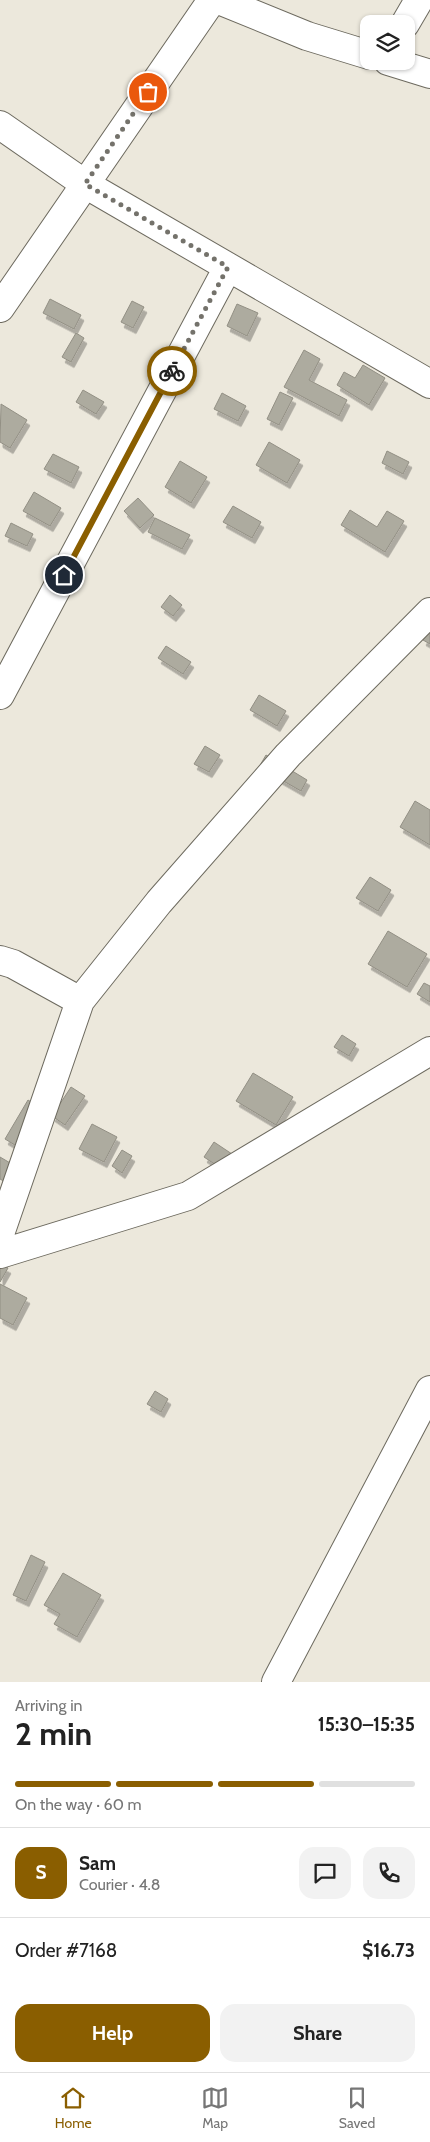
<!DOCTYPE html>
<html lang="en">
<head>
<meta charset="utf-8">
<style>
  body { margin:0; font-family:Cabin,sans-serif; background:#f2f2f2; color:#222; height:100vh; display:flex; flex-direction:column; font-size:19px; white-space:nowrap }
  * { box-sizing:border-box; margin:0 }
  p { font-size:16px; color:#767676 }
  .icon { flex:none; width:28px; height:28px; fill:none; stroke:currentColor; stroke-width:2; stroke-linecap:round; stroke-linejoin:round }
  .map { position:relative; height:1682px; overflow:hidden }
  .sheet { display:flex; flex-direction:column; background:#fff; flex:1 }
  .sheet>* { flex:none }
  .fabs { position:absolute; left:360px; top:15px; display:grid; gap:10px }
  .fabs a { display:grid; place-items:center; width:55px; height:55px; border-radius:10px; background:#fff; box-shadow:0 1px 4px #0004; font-size:25px }
  .pin { position:absolute; display:grid; place-items:center; width:42px; height:42px; color:#fff; margin:-21px; border:2px solid #fff; border-radius:50%; box-shadow:0 1px 5px #0007 }
  .courier { position:absolute; display:grid; place-items:center; width:50px; height:50px; margin:-25px; border:4px solid #8a5e00; border-radius:50%; background:#fff; color:#222; box-shadow:0 1px 6px #0007 }
  .head em { font-style:normal; font-weight:700 }
  .head div { display:flex; flex-direction:column-reverse }
  .head { display:flex; align-items:center; justify-content:space-between; height:85px; padding:0 15px }
  h1 { font-size:32px; font-weight:700; line-height:38px }
  .bar { display:grid; grid-template-columns:repeat(4,1fr); gap:8px 5px; align-content:center; height:60px; padding:0 15px }
  .bar i { height:6px; border-radius:4px; background:#e0e0e0 }
  .bar .on { background:#8a5e00 }
  .bar p { grid-column:span 4 }
  .line { display:flex; align-items:center; gap:12px; padding:0 15px; border-top:1px solid #e0e0e0 }
  .line div { flex:1 }
  .round { display:grid; place-items:center; flex:none; width:52px; height:52px; border-radius:15px; background:#f2f2f2 }
  .cta { display:flex; gap:10px; margin-top:auto; padding:10px 15px }
  .cta a { flex:1; height:58px; border-radius:15px; background:#8a5e00; color:#fff; font-size:20px; font-weight:700; line-height:58px; text-align:center }
  .cta a+a { background:#f2f2f2; color:#222 }
  .menu { display:flex; justify-content:space-around; align-items:center; height:70px; border-top:1px solid #e0e0e0; background:#fff; font-size:14px; color:#767676 }
  .menu a { display:grid; justify-items:center; gap:2px }
  .menu .on { color:#8a5e00 }
  .map>svg:first-child { display:block }
  .building { fill:#adab9f; stroke:#928f84; filter:url(#shadow) }
  .lines { fill:none; stroke-linecap:round; stroke-linejoin:round }
  .minor-casing { stroke:#6d6a5f; stroke-width:30 }
  .minor { stroke:#fff; stroke-width:28 }
  .done { stroke:#74726b; stroke-width:5; stroke-dasharray:0 9 }
  .route { stroke:#8a5e00; stroke-width:6 }
</style>
</head>
<body>
<div class="map">
<svg width="430" height="1682" viewBox="0 0 430 1682">
  <defs>
    <filter id="shadow"><feDropShadow dx="3" dy="5.5" stdDeviation="0" flood-color="#0004"/></filter>
  </defs>
  <rect width="100%" height="100%" fill="#ece8dc"/>
  <path class="building" d="M50 299 81 315 74 329 43 313Z
    M132 301 144 307 133 328 121 322Z
    M237 304 258 313 247 336 227 326Z
    M76 333 84 338 71 362 62 357Z
    M304 350 320 359 309 380 347 400 339 416 284 387Z
    M363 365 385 378 369 405 337 385 344 372 355 378Z
    M83 390 104 402 96 414 76 402Z
    M280 392 293 398 279 425 267 419Z
    M222 393 246 406 238 421 214 409Z
    M1 404 27 420 10 448 0 442Z
    M269 442 300 460 287 483 256 465Z
    M387 451 409 462 403 474 382 463Z
    M53 454 79 467 71 483 44 469Z
    M180 461 207 477 191 503 165 487Z
    M34 492 61 508 50 526 23 511Z
    M138 498 154 515 140 528 124 511Z
    M233 506 261 522 252 538 223 522Z
    M350 510 377 527 387 511 404 521 385 552 341 525Z
    M155 518 190 535 182 549 148 532Z
    M11 523 33 534 27 546 5 536Z
    M170 595 182 605 173 616 161 607Z
    M429 629H430V644L423 640Z
    M166 646 191 662 183 674 158 658Z
    M259 695 286 711 277 726 250 710Z
    M205 746 220 755 209 772 194 764Z
    M266 755 307 780 301 791 259 767Z
    M415 801 430 810V845L400 827Z
    M370 877 391 890 378 911 356 898Z
    M388 931 427 954 407 987 368 964Z
    M424 983 430 986V1002L417 994Z
    M342 1035 356 1044 349 1056 334 1047Z
    M253 1073 293 1097 276 1125 236 1101Z
    M71 1087 85 1096 65 1125 52 1116Z
    M28 1100 42 1109 33 1156 5 1139Z
    M92 1124 117 1137 104 1162 79 1149Z
    M214 1142 238 1158 228 1173 204 1157Z
    M122 1150 132 1156 122 1173 112 1166Z
    M0 1157 17 1167 7 1183 0 1179Z
    M0 1264 8 1268 0 1282Z
    M0 1284 27 1298 13 1325 0 1318Z
    M155 1391 168 1399 161 1412 147 1404Z
    M31 1555 45 1562 26 1601 13 1595Z
    M63 1573 101 1595 77 1637 54 1624 60 1614 44 1605Z"/>
  <g class="lines">
    <g class="minor-casing">
      <path id="minor" d="M219 0 307 36 369 55
        M405 24 419 0
        M388 61 430 74
        M0 125 85 184 430 384
        M0 308 212 0
        M0 695 228 267
        M0 960 13 964 80 1001 159 902 288 755 430 612
        M0 1234 80 1001
        M0 1254 188 1196 430 1051
        M276 1682 430 1390"/>
    </g>
    <use href="#minor" class="minor"/>
  </g>
  <g class="lines">
    <path class="done" d="M148 92 85 184 228 267 172 371"/>
    <path class="route" d="M64 575 172 371"/>
  </g>
</svg>
<div class="fabs">
<a><svg class="icon" aria-label="layers" viewBox="0 0 24 24"><path d="M12 4l9 5-9 5-9-5zM3 14l9 5 9-5"/></svg></a>
</div>
<div class="pin" style="left:148px;top:92px;background:#ea580c"><svg class="icon" aria-label="bag" viewBox="0 0 24 24"><path d="M5 8h14l-1 12H6zM9 8a3 3 0 0 1 6 0"/></svg></div>
<div class="pin" style="left:64px;top:575px;background:#1f2937"><svg class="icon" aria-label="home" viewBox="0 0 24 24"><path d="M3 11l9-7 9 7M6 9v11h12V9"/></svg></div>
<div class="courier" style="left:172px;top:371px"><svg class="icon" aria-label="bike" viewBox="0 0 24 24"><circle cx="6" cy="16" r="4"/><circle cx="18" cy="16" r="4"/><path d="M6 16l4-8h5l3 8M10 8l3 8H6M13 5h3"/></svg></div>
</div>
<section class="sheet">
<div class="head"><div><h1>2 min</h1><p>Arriving in</p></div><em>15:30–15:35</em></div>
<div class="bar"><i class="on"></i><i class="on"></i><i class="on"></i><i></i><p>On the way · 60 m</p></div>
<div class="line" style="height:90px"><b class="round" style="background:#8a5e00;color:#fff">S</b><div><b>Sam</b><p>Courier · 4.8</p></div><a class="round"><svg class="icon" aria-label="chat" viewBox="0 0 24 24"><path d="M4 5h16v11H9l-5 4z"/></svg></a><a class="round"><svg class="icon" aria-label="phone" viewBox="0 0 24 24"><path d="M5 4h4l2 5-3 2q2 4 5 5l2-3 5 2v4C11 20 4 13 5 4z"/></svg></a></div>
<div class="line" style="height:65px"><div>Order #7168</div><b>$16.73</b></div>
<div class="cta"><a>Help</a><a>Share</a></div>
</section>
<nav class="menu">
<a class="on"><svg class="icon" aria-label="home" viewBox="0 0 24 24"><path d="M3 11l9-7 9 7M6 9v11h12V9"/></svg>Home</a>
<a><svg class="icon" aria-label="map" viewBox="0 0 24 24"><path d="M3 6l6-2 6 2 6-2v14l-6 2-6-2-6 2zM9 4v14M15 6v14"/></svg>Map</a>
<a><svg class="icon" aria-label="saved" viewBox="0 0 24 24"><path d="M7 4h10v16l-5-4-5 4z"/></svg>Saved</a>
</nav>
</body>
</html>
